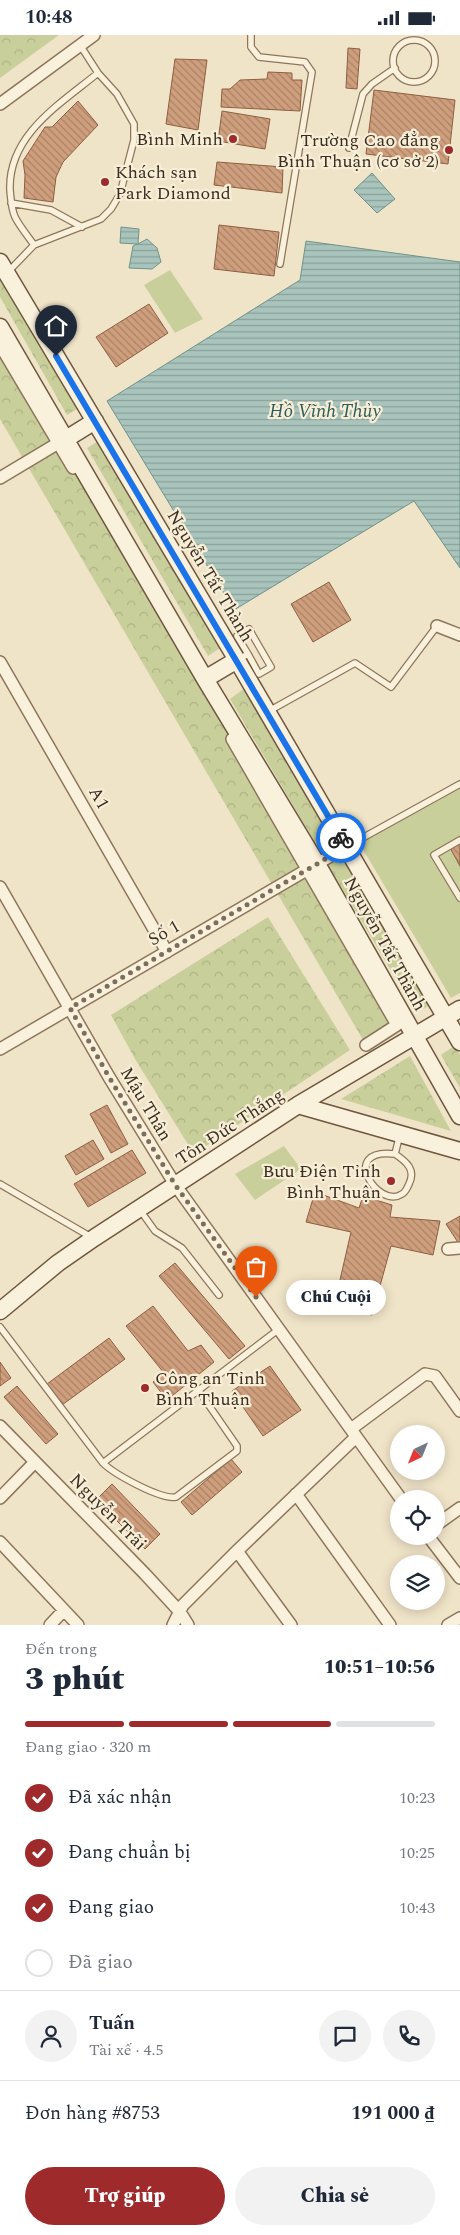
<!DOCTYPE html>
<html lang="vi">
<head>
<meta charset="utf-8">
<style>
  body { margin:0; font-family:Spectral,serif; background:#f2f2f3; color:#1f2937; height:100vh; display:flex; flex-direction:column; font-size:19px; white-space:nowrap }
  * { box-sizing:border-box; margin:0 }
  p { font-size:16px; color:#747a83 }
  .icon { flex:none; width:28px; height:28px; fill:none; stroke:currentColor; stroke-width:2; stroke-linecap:round; stroke-linejoin:round }
  .map { position:relative; height:1590px; overflow:hidden }
  .sheet { display:flex; flex-direction:column; background:#fff; flex:1 }
  .sheet>* { flex:none }
  .needle { width:32px; rotate:223deg }
  .controls { position:absolute; left:390px; top:1390px; display:grid; gap:10px }
  .controls a { display:grid; place-items:center; width:55px; height:55px; border-radius:50%; background:#fff; box-shadow:0 2px 12px #0003; font-size:25px }
  .pin { position:absolute; display:grid; place-items:center; width:42px; height:42px; color:#fff; margin:-51px -21px; border-radius:50% 50% 50% 0; rotate:-45deg; box-shadow:0 0 5px #0007 }
  .pin .icon { rotate:45deg }
  .courier { position:absolute; display:grid; place-items:center; width:50px; height:50px; margin:-25px; border:4px solid #1a73e8; border-radius:50%; background:#fff; color:#222; box-shadow:0 1px 6px #0007 }
  .bubble { position:absolute; height:35px; border-radius:18px; background:#fff; box-shadow:0 2px 12px #0003; font-size:16px; font-weight:800; line-height:35px; text-align:center }
  .overview em { font-style:normal; font-weight:800 }
  .overview div { display:flex; flex-direction:column-reverse }
  .overview { display:flex; align-items:center; justify-content:space-between; height:85px; padding:0 25px }
  h1 { font-size:32px; font-weight:800; line-height:38px }
  .bar { display:grid; grid-template-columns:repeat(4,1fr); gap:8px 5px; align-content:center; height:60px; padding:0 25px }
  .bar i { height:6px; border-radius:4px; background:#e0e1e3 }
  .bar .on { background:#9e2a2b }
  .bar p { grid-column:span 4 }
  .line { display:flex; align-items:center; gap:12px; padding:0 25px; border-top:1px solid #e0e1e3 }
  .line div { flex:1 }
  .round { display:grid; place-items:center; flex:none; width:52px; height:52px; border-radius:26px; background:#f2f2f3 }
  ol { padding:0 25px; list-style:none }
  li { display:flex; align-items:center; gap:15px; height:55px }
  li p { margin-inline-start:auto }
  li .icon { padding:5px; border-radius:50%; background:#9e2a2b; color:#fff; stroke-width:4 }
  li:last-child { color:#747a83 }
  li i { width:28px; height:28px; border:2px solid #e0e1e3; border-radius:50% }
  .primary-button { display:flex; gap:10px; margin-top:auto; padding:10px 25px }
  .primary-button a { flex:1; height:58px; border-radius:30px; background:#9e2a2b; color:#fff; font-size:20px; font-weight:800; line-height:58px; text-align:center }
  .primary-button a+a { background:#f2f2f3; color:#1f2937 }
  .status { display:flex; justify-content:space-between; align-items:center; height:35px; padding:0 25px; background:#fff; direction:ltr }
  .status svg { height:14px; fill:currentColor }
  .map>svg:first-child { display:block }
  .park { fill:url(#park-crowns) }
  .garden { fill:#c9cf9b }
  .water { fill:url(#water-rules); stroke:#6f938a }
  .building { fill:url(#building-back-hatch); stroke:#8d5f41 }
  .lines { fill:none; stroke-linecap:round; stroke-linejoin:round }
  .lane-casing { stroke:#8d765c; stroke-width:8 }
  .street-casing { stroke:#8d765c; stroke-width:14 }
  .secondary-casing { stroke:#6f573f; stroke-width:19 }
  .lane { stroke:#faf1dc; stroke-width:5.5 }
  .street { stroke:#faf1dc; stroke-width:11 }
  .secondary { stroke:#faf1dc; stroke-width:16 }
  .done { stroke:#7c6e5b; stroke-width:5; stroke-dasharray:0 9 }
  .route { stroke:#1a73e8; stroke-width:6 }
  .poi-dot { fill:#9e2a2b; stroke:#f7eed8; stroke-width:2 }
  .labels { text-anchor:middle; dominant-baseline:central; stroke-width:4.5; stroke-linejoin:round; paint-order:stroke }
  .poi-label { font-size:18px; fill:#3d2e20; stroke:#f7eed8; text-anchor:end }
  .street-label { font-size:18px; fill:#3d2e20; stroke:#f7eed8 }
  .water-label { font-size:19px; font-style:italic; fill:#2f5d5a; stroke:#f7eed8 }
</style>
</head>
<body>
<div class="status"><b>10:48</b><svg viewBox="0 0 49 12"><path d="M0 12V9h3v3zM5 12V6h3v6zM10 12V3h3v9zM15 12V0h3v12zM26 1h20v11H26zM47 4h2v5h-2z"/></svg></div>
<div class="map">
<svg width="460" height="1590" viewBox="0 0 460 1590">
  <defs>
    <pattern id="park-crowns" width="20" height="18" patternUnits="userSpaceOnUse" patternTransform="scale(1.25)"><rect width="20" height="18" fill="#c9cf9b"/><path d="M2 6a3 3 0 1 1 6 0M12 15a3 3 0 1 1 6 0" fill="none" stroke="#aeb285"/></pattern>
    <pattern id="water-rules" width="6" height="5" patternUnits="userSpaceOnUse" patternTransform="scale(1.25)"><rect width="6" height="5" fill="#a9c4bc"/><path d="M0 2.5h6" fill="none" stroke="#8ba098"/></pattern>
    <pattern id="building-back-hatch" width="6" height="6" patternUnits="userSpaceOnUse" patternTransform="scale(1.25)"><rect width="6" height="6" fill="#cf9f7d"/><path d="M-1 5l2 2M0 0l6 6M5-1l2 2" fill="none" stroke="#a98266"/></pattern>
  </defs>
  <rect width="100%" height="100%" fill="#f0e4c8"/>
  <path class="park" d="M0 0H59L0 43Z
    M0 230 82 371 67 380 0 262Z
    M0 310 310 837 397 990 366 1010 0 384Z
    M103 403 220 613 208 621 87 413Z
    M246 652 430 970 416 978 230 664Z
    M268 882 350 1015 194 1119 135 1024 111 980Z
    M454 1011 460 1020V1053L441 1020Z
    M410 1021 451 1096 341 1064Z"/>
  <path class="garden" d="M170 235 203 284 175 298 144 250Z
    M460 747V958L451 963 358 806Z
    M284 1111 301 1134 255 1165 235 1139Z"/>
  <path class="water" d="M372 138 395 164 377 178 354 155Z
    M121 192 139 194 138 209 147 204 157 213 161 227 152 234 129 233 133 211 137 209 120 208Z
    M306 206 460 227V533L414 466 234 575 107 366 300 245Z"/>
  <path class="building" d="M348 13 360 14 357 54 346 53Z
    M175 24 207 25 198 95 166 89Z
    M268 37 292 38V45H302L300 76 221 72 222 54H230L240 45 267 44Z
    M374 55 455 65 448 129 366 119Z
    M78 66 98 90 63 127 56 142 53 167 24 163 25 140 23 126 45 92H52Z
    M222 76 270 84 265 114 218 106Z
    M217 127 283 132 282 158 214 150Z
    M219 190 279 197 274 241 214 234Z
    M149 269 168 298 116 332 96 302Z
    M329 547 351 585 313 607 291 569Z
    M460 806V831L449 811Z
    M107 1070 128 1109 111 1118 90 1079Z
    M93 1105 104 1124 76 1140 65 1121Z
    M132 1115 146 1138 88 1172 74 1149Z
    M315 1157 359 1173 363 1161 392 1170 390 1182 440 1186 433 1220 391 1211 372 1280 334 1271 351 1197 306 1187Z
    M460 1181V1209H459L446 1189Z
    M175 1228 245 1311 229 1324 159 1241Z
    M153 1271 188 1316 201 1310 214 1327 167 1365 153 1347 164 1338 126 1291Z
    M109 1303 125 1324 62 1370 47 1349Z
    M0 1327 11 1343 0 1351Z
    M270 1331 301 1375 263 1401 232 1356Z
    M17 1351 58 1399 46 1409 4 1362Z
    M231 1424 242 1437 192 1480 181 1467Z
    M112 1449 160 1499 145 1514 96 1465Z"/>
  <g class="lines">
    <g class="lane-casing">
      <path id="lane" d="M251 0V12L259 22 305 27 312 37 280 229
        M393 26a21 21 0 1 1 42 0a21 21 0 1 1-42 0Z
        M349 113 363 59 372 49 395 33
        M11 168 51 175 82 192
        M34 210C28 201 20 192 15 182 11 173 11 164 10 155 8 100 60 69 98 38
        M8 237 34 210 101 184 111 174 120 159 134 105V89L117 59 98 38 80 10
        M239 624 248 619 259 639 271 632 249 594 237 601 248 619
        M269 676 355 628 391 652 437 591
        M460 805 434 820 460 863
        M348 811 460 749
        M395 1119C338 1112 378 1175 402 1159 406 1157 407 1153 409 1149 416 1135 407 1127 395 1119L400 1099
        M0 1149 91 1202
        M140 1175 155 1196 182 1213 219 1260
        M0 1292 103 1428 279 1294
        M103 1428C114 1439 161 1465 176 1462L237 1416V1411L199 1356"/>
    </g>
    <g class="street-casing">
      <path id="street" d="M0 69 94 0
        M0 310 73 433
        M0 443 65 404
        M437 591 460 600
        M0 627 167 917
        M232 704 397 990 366 1010
        M0 852 109 1042 176 1151 401 1464
        M0 1014 346 812
        M448 1214 460 1213
        M0 1391 145 1539 180 1577 188 1590
        M351 1394 425 1339 435 1341 460 1376
        M296 1459 390 1590
        M0 1463 35 1427
        M436 1490 460 1473
        M428 1501 460 1543
        M0 1507 78 1590
        M237 1516 291 1590
        M50 1590 64 1575
        M173 1590 183 1570 237 1516 356 1402
        M448 1590 460 1583"/>
    </g>
    <g class="secondary-casing">
      <path id="secondary" d="M0 227 237 625 460 1007
        M0 292 205 644 317 829 460 1081
        M66 404 95 386
        M205 644 237 625
        M298 1070 460 1116
        M0 1276 58 1228 94 1203 298 1070 460 974"/>
    </g>
    <use href="#lane" class="lane"/>
    <use href="#street" class="street"/>
    <use href="#secondary" class="secondary"/>
  </g>
  <g class="lines">
    <path class="done" d="M256 1262 176 1151 109 1042 70 973 346 812 341 803"/>
    <path class="route" d="M56 321 341 803"/>
  </g>
  <g class="poi-dot">
    <circle cx="233" cy="104" r="5"/>
    <circle cx="449" cy="115" r="5"/>
    <circle cx="105" cy="147" r="5"/>
    <circle cx="391" cy="1146" r="5"/>
    <circle cx="145" cy="1353" r="5"/>
  </g>
  <g class="labels">
    <g class="poi-label">
      <text x="223" y="104">Bình Minh</text>
      <text x="439" y="105">Trường Cao đẳng<tspan x="439" dy="21">Bình Thuận (cơ sở 2)</tspan></text>
      <text x="115" y="137" text-anchor="start">Khách sạn<tspan x="115" dy="21">Park Diamond</tspan></text>
      <text x="381" y="1136">Bưu Điện Tỉnh<tspan x="381" dy="21">Bình Thuận</tspan></text>
      <text x="155" y="1343" text-anchor="start">Công an Tỉnh<tspan x="155" dy="21">Bình Thuận</tspan></text>
    </g>
    <g class="street-label">
      <text transform="translate(210 541) rotate(59)">Nguyễn Tất Thành</text>
      <text transform="translate(99 763) rotate(60)">A1</text>
      <text transform="translate(164 898) rotate(-30)">Số 1</text>
      <text transform="translate(385 909) rotate(61)">Nguyễn Tất Thành</text>
      <text transform="translate(146 1069) rotate(59)">Mậu Thân</text>
      <text transform="translate(230 1092) rotate(-33)">Tôn Đức Thắng</text>
      <text transform="translate(108 1477) rotate(45)">Nguyễn Trãi</text>
    </g>
    <g class="water-label">
      <text x="325" y="376">Hồ Vĩnh Thủy</text>
    </g>
  </g>
</svg>
<div class="controls">
<a><svg class="needle" viewBox="-14 -14 28 28"><path d="M0-13l5 13h-10z" fill="#e53935"/><path d="M0 13l5-13h-10z" fill="#747a83"/></svg></a>
<a><svg class="icon" aria-label="locate" viewBox="0 0 24 24"><circle cx="12" cy="12" r="6"/><path d="M12 2v4M12 18v4M2 12h4M18 12h4"/></svg></a>
<a><svg class="icon" aria-label="layers" viewBox="0 0 24 24"><path d="M12 4l9 5-9 5-9-5zM3 14l9 5 9-5"/></svg></a>
</div>
<div class="pin" style="left:256px;top:1262px;background:#ea580c"><svg class="icon" aria-label="bag" viewBox="0 0 24 24"><path d="M5 8h14l-1 12H6zM9 8a3 3 0 0 1 6 0"/></svg></div>
<div class="pin" style="left:56px;top:321px;background:#1f2937"><svg class="icon" aria-label="home" viewBox="0 0 24 24"><path d="M3 11l9-7 9 7M6 9v11h12V9"/></svg></div>
<div class="courier" style="left:341px;top:803px"><svg class="icon" aria-label="bike" viewBox="0 0 24 24"><circle cx="6" cy="16" r="4"/><circle cx="18" cy="16" r="4"/><path d="M6 16l4-8h5l3 8M10 8l3 8H6M13 5h3"/></svg></div>
<div class="bubble" style="left:286px;top:1245px;width:100px">Chú Cuội</div>
</div>
<section class="sheet">
<div class="overview"><div><h1>3 phút</h1><p>Đến trong</p></div><em>10:51–10:56</em></div>
<div class="bar"><i class="on"></i><i class="on"></i><i class="on"></i><i></i><p>Đang giao · 320 m</p></div>
<ol>
<li><svg class="icon" aria-label="check" viewBox="0 0 24 24"><path d="M5 12l5 5 9-10"/></svg>Đã xác nhận<p>10:23</p></li>
<li><svg class="icon" aria-label="check" viewBox="0 0 24 24"><path d="M5 12l5 5 9-10"/></svg>Đang chuẩn bị<p>10:25</p></li>
<li><svg class="icon" aria-label="check" viewBox="0 0 24 24"><path d="M5 12l5 5 9-10"/></svg>Đang giao<p>10:43</p></li>
<li><i></i>Đã giao</li>
</ol>
<div class="line" style="height:90px"><a class="round"><svg class="icon" aria-label="person" viewBox="0 0 24 24"><circle cx="12" cy="8" r="4"/><path d="M4 21q1-7 8-7t8 7"/></svg></a><div><b>Tuấn</b><p>Tài xế · 4.5</p></div><a class="round"><svg class="icon" aria-label="chat" viewBox="0 0 24 24"><path d="M4 5h16v11H9l-5 4z"/></svg></a><a class="round"><svg class="icon" aria-label="phone" viewBox="0 0 24 24"><path d="M5 4h4l2 5-3 2q2 4 5 5l2-3 5 2v4C11 20 4 13 5 4z"/></svg></a></div>
<div class="line" style="height:65px"><div>Đơn hàng #8753</div><b>191 000 ₫</b></div>
<div class="primary-button"><a>Trợ giúp</a><a>Chia sẻ</a></div>
</section>
</body>
</html>
